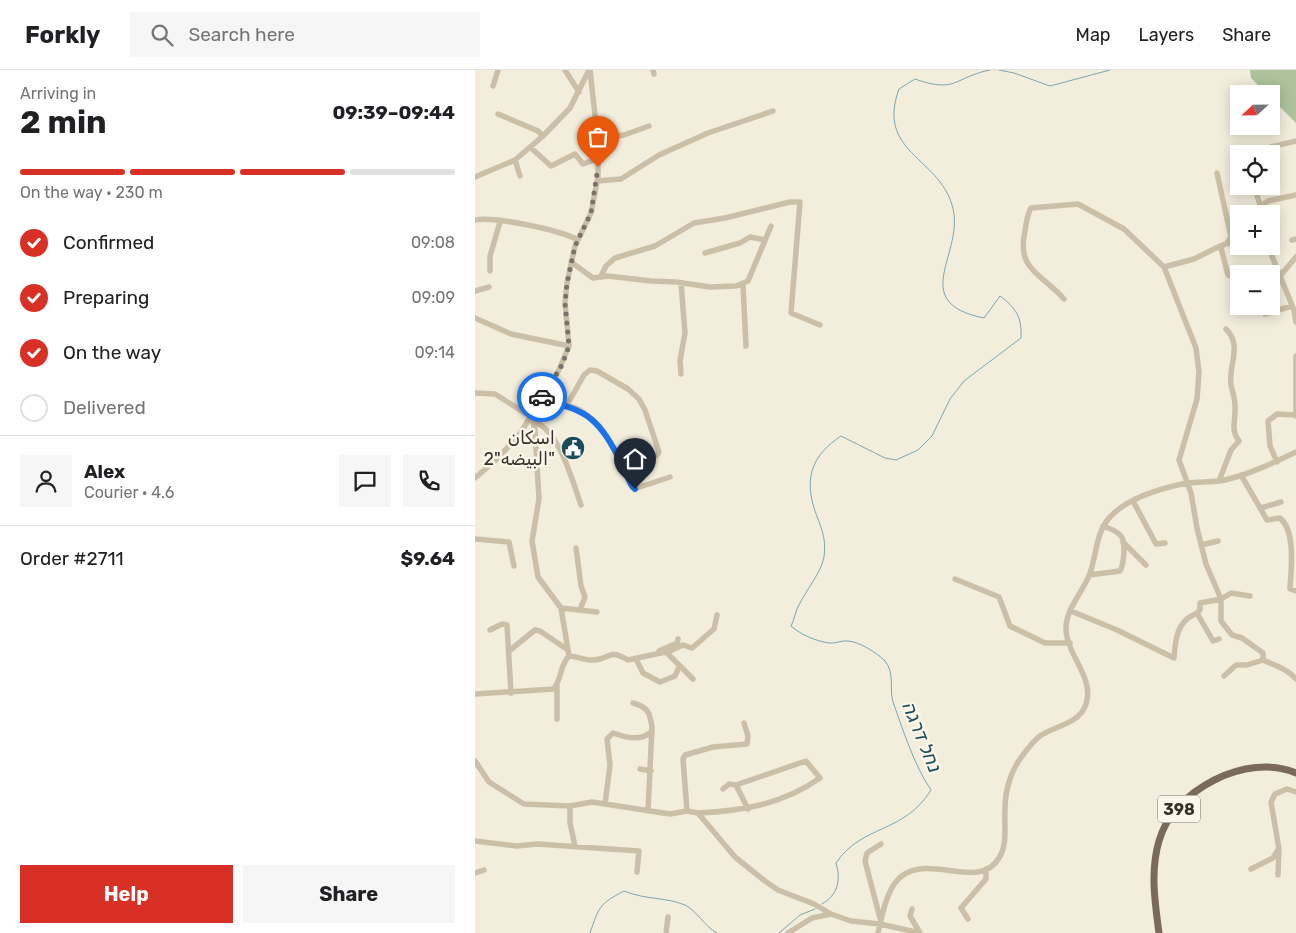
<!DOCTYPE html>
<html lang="en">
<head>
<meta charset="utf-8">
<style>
  body { margin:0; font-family:Rubik,Cairo,Heebo,sans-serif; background:#f6f6f6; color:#202124; height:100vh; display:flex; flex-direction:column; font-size:19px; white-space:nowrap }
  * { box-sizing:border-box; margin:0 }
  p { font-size:16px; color:#757577 }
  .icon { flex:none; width:28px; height:28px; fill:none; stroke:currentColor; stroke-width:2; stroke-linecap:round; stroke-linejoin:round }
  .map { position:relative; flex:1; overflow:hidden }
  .side { display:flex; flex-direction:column; background:#fff; width:475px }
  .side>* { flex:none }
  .needle { width:32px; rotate:248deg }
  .tools { position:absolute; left:755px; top:15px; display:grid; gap:10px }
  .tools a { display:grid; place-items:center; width:50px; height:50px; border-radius:0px; background:#fff; box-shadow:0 2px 12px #0003; font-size:25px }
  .pin { position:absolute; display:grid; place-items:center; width:42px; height:42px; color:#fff; margin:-51px -21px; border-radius:50% 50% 50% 0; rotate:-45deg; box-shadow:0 0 5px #0007 }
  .pin .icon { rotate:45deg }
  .courier { position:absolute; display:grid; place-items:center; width:50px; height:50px; margin:-25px; border:4px solid #1a73e8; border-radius:50%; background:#fff; color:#222; box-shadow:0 1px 6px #0007 }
  .summary em { font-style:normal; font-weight:700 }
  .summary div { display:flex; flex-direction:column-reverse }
  .summary { display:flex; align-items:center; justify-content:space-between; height:85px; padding:0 20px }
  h1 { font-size:32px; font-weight:700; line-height:38px }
  .bar { display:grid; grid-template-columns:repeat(4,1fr); gap:8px 5px; align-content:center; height:60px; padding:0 20px }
  .bar i { height:6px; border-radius:4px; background:#e0e0e0 }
  .bar .selected { background:#d93025 }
  .bar p { grid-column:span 4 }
  .line { display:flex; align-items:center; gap:12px; padding:0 20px; border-top:1px solid #e0e0e0 }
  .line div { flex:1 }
  .round { display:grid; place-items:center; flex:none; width:52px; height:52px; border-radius:0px; background:#f6f6f6 }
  ol { padding:0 20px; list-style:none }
  li { display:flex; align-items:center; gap:15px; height:55px }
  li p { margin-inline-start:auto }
  li .icon { padding:5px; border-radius:50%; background:#d93025; color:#fff; stroke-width:4 }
  li:last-child { color:#757577 }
  li i { width:28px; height:28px; border:2px solid #e0e0e0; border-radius:50% }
  .cta { display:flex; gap:10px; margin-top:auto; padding:10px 20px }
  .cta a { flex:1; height:58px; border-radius:0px; background:#d93025; color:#fff; font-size:20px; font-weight:700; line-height:58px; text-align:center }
  .cta a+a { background:#f6f6f6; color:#202124 }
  header { display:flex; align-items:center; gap:30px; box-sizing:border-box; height:70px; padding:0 25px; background:#fff; border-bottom:1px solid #e0e0e0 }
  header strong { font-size:24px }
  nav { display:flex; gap:28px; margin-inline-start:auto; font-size:18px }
  .search { width:350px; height:45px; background:#f6f6f6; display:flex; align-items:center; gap:12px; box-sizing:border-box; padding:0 18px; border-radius:0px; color:#757577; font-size:19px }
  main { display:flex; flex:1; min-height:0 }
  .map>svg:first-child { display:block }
  .green { fill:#aec39b }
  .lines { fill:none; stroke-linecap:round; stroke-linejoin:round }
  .stream { stroke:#7aa5b1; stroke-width:1 }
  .minor { stroke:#ccbfa7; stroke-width:5.5 }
  .major { stroke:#7b6a59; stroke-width:7 }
  .done { stroke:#797267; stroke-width:5; stroke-dasharray:0 9 }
  .route { stroke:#1a73e8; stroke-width:6 }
  .labels { text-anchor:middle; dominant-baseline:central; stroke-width:5; stroke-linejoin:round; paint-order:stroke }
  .shield { fill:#faf6e9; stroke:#726b62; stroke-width:1 }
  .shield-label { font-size:16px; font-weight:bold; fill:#383028 }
  .poi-label { font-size:18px; fill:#383028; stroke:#faf6e9; text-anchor:end }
  .water-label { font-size:19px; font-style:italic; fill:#1c4c5b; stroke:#faf6e9 }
</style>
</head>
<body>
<header>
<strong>Forkly</strong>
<div class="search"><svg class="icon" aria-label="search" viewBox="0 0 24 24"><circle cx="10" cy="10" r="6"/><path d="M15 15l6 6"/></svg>Search here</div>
<nav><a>Map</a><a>Layers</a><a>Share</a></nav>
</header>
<main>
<section class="side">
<div class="summary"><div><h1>2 min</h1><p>Arriving in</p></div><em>09:39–09:44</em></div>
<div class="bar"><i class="selected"></i><i class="selected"></i><i class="selected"></i><i></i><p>On the way · 230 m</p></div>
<ol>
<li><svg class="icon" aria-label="check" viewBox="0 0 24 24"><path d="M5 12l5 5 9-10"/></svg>Confirmed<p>09:08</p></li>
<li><svg class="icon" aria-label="check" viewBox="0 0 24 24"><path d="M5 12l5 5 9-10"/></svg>Preparing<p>09:09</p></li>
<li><svg class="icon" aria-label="check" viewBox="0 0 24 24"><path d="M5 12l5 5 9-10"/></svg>On the way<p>09:14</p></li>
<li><i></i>Delivered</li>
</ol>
<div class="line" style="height:90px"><a class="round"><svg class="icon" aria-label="person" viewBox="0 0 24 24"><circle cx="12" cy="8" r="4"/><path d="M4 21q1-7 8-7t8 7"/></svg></a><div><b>Alex</b><p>Courier · 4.6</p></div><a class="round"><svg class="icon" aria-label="chat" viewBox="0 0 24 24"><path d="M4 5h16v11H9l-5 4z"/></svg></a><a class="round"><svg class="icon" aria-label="phone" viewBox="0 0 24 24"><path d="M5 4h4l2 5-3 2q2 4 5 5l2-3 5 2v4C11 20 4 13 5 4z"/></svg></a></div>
<div class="line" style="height:65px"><div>Order #2711</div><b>$9.64</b></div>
<div class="cta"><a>Help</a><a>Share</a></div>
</section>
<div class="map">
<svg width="821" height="863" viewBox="0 0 821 863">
  <rect width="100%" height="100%" fill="#f3eddc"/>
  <path class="green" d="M775 0H821V53L796 28V24H792L776 8Z"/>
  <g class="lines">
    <path class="stream" d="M524 0 539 3 575 16 635 0
      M347 834C363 825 366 810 361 793 387 754 429 764 456 720 439 695 428 660 418 632 414 618 420 603 410 591 402 583 385 572 373 571 367 570 360 574 354 573 341 571 326 565 316 556 320 549 320 541 324 535 331 520 346 503 349 487 352 467 345 456 339 438 329 405 339 384 366 366L410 388 421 390 443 380 457 366 475 329 489 311 546 268C547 247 541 238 525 226L509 248C430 232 492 182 477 135 463 87 401 82 424 19L440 9C482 24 479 7 515 0
      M115 863C124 837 124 834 149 821 171 830 191 827 210 835 222 841 229 856 242 863
      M304 863 325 845 340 839"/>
    <path class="minor" d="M90 0 104 22
      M178 0 179 4
      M18 16 23 0
      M23 44 63 61 68 66
      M123 69 149 65 174 56
      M55 77 76 96 100 84 108 94 122 89
      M796 77 821 71
      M40 90 45 106
      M742 103 756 167 752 173
      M0 107 40 90 68 66 95 38 114 0
      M122 111 146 109 184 85 233 63 298 41
      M779 116 788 144
      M786 136 793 131 821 125
      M0 150C19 146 85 160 103 170
      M817 170 821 169
      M748 175 746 178 753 205 756 206
      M793 176 805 206
      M230 183 265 173 275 167 290 170
      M821 187 805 206 819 240 821 252
      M96 192 118 208 133 206 176 211 201 212 235 217 261 216 273 211 296 156
      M689 197 719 189 745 176 764 170
      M15 201V186L25 152
      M126 206 131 196 140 188 180 176 219 153 250 148 315 132H325L316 243 345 255
      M796 212 806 211
      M206 213 210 263 205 291 206 304
      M268 214 271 276
      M0 221 14 217
      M589 229C567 204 541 200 550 161 551 153 552 145 556 138L603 134 649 159 689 197 721 278 724 302 722 329 704 390 716 423 722 458 731 494 746 529V551L757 565 767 568 788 583V590C801 596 811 598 821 609
      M790 244 817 236
      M0 248 36 264 94 276
      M0 323 20 324 55 346
      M66 329C78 332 92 334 103 339 133 355 143 390 157 417L162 418 195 407
      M92 335 109 305 115 300 122 301 153 319 164 329 170 340 184 382 181 386 149 396
      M821 346V286
      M58 352 60 360 64 429 57 471 63 507 86 538 94 586
      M58 352C83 356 98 413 106 435
      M802 392 795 376 793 351 802 344 821 345
      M766 405 792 450 805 448C821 461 816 499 815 519L821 521
      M0 408 22 389 44 365 82 304 94 276 90 233 92 213 100 176 116 143 123 107V72L115 0
      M744 411 756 380 764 371C756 361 760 353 760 341 761 331 758 324 756 315 753 295 768 276 751 259
      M658 431 681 474 690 473
      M786 438 806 432
      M0 469 34 472 39 496
      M648 472 671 495
      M726 475 743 471
      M101 478 106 516 110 527 105 540
      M614 505 645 501C649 494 651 472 646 466 642 461 634 458 628 456
      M480 509 524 527 535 556 570 573H595
      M86 538 122 542
      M596 541 642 560 699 588C700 575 701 558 712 549 716 545 721 545 725 540V533L746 529 756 523 775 526
      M722 543 738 571 744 569
      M15 560 27 554 32 555 36 623
      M34 581 60 560 65 561 93 580
      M184 581 202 573 203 569
      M191 582 218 609
      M161 589 168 603 185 612 200 606 204 597
      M749 606 761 595H772L788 590
      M0 624 78 619C87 611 84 596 94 586 102 586 111 591 119 590 136 589 133 578 153 590L195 581 208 575 217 578 239 559 242 545
      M158 633C173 637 175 643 177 657L173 741
      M82 649V615
      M0 691 14 712 49 734 95 736 117 732 195 744 212 741 223 743 260 787 290 811 303 820 339 834 356 844
      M165 699 176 701
      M261 715 273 739
      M130 734 135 695 132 669 138 663C150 667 165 672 176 662
      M95 736V753L100 776
      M212 741 208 689 210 685 238 677 272 674 273 666 269 653
      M223 743C268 741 308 734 345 708L331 691 261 715 254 714 248 719
      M0 771 42 776 62 774 164 781 162 802
      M776 799 798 788 802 781
      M0 803 9 800
      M803 805 804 779 796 732 800 724 812 719 821 722
      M405 848 390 791 392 783 406 774
      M493 849 486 838 511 809V799
      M191 863 193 847
      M313 863 337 848 356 844 376 851 405 854 445 863 435 846 437 839
      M403 863C407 847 410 827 420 813 446 777 503 824 524 788 533 774 529 755 530 739 530 722 535 703 545 689 550 682 558 671 565 666 579 656 605 654 611 634 620 607 591 585 591 558 591 540 607 522 614 506 622 486 620 462 636 446 654 427 687 418 712 413 724 411 738 413 750 410 775 404 798 393 821 382"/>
    <path class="major" d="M684 863C680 833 675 801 684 771 698 720 772 682 821 703"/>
  </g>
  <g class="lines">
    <path class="done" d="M67 327 87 295 94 276 90 233 92 213 100 176 116 143 123 97"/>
    <path class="route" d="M67 327 66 329C117 342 123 349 148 395 152 402 153 414 160 419"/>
  </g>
  <defs>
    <g id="civic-disc" transform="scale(1.25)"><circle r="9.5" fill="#1c4c5b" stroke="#faf6e9"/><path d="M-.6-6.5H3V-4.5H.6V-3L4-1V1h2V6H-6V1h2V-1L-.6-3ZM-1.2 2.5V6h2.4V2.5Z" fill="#fff"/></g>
  </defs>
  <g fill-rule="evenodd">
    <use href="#civic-disc" x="98" y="378"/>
  </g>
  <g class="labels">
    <rect class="shield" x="683" y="725.5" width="42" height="27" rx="4"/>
    <g class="shield-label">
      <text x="704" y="739">398</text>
    </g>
    <g class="poi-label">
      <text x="80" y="368">اسكان<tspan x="80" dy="21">البيضه"2"</tspan></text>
    </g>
    <g class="water-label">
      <text transform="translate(447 667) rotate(68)">נחל דרגה</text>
    </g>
  </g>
</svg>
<div class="tools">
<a><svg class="needle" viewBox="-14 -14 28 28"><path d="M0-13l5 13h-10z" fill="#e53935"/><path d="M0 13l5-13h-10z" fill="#757577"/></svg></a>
<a><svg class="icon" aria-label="locate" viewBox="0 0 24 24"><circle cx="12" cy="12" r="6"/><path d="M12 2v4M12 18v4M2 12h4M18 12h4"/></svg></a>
<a>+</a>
<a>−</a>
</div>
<div class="pin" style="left:123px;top:97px;background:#ea580c"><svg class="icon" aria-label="bag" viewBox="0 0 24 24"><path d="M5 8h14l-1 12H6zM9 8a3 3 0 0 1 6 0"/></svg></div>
<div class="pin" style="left:160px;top:419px;background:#1f2937"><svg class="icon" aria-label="home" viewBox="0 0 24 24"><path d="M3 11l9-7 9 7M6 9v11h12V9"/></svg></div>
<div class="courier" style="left:67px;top:327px"><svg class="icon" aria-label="car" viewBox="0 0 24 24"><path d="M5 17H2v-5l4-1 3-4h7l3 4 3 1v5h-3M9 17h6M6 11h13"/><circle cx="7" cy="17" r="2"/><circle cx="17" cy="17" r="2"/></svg></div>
</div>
</main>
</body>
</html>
